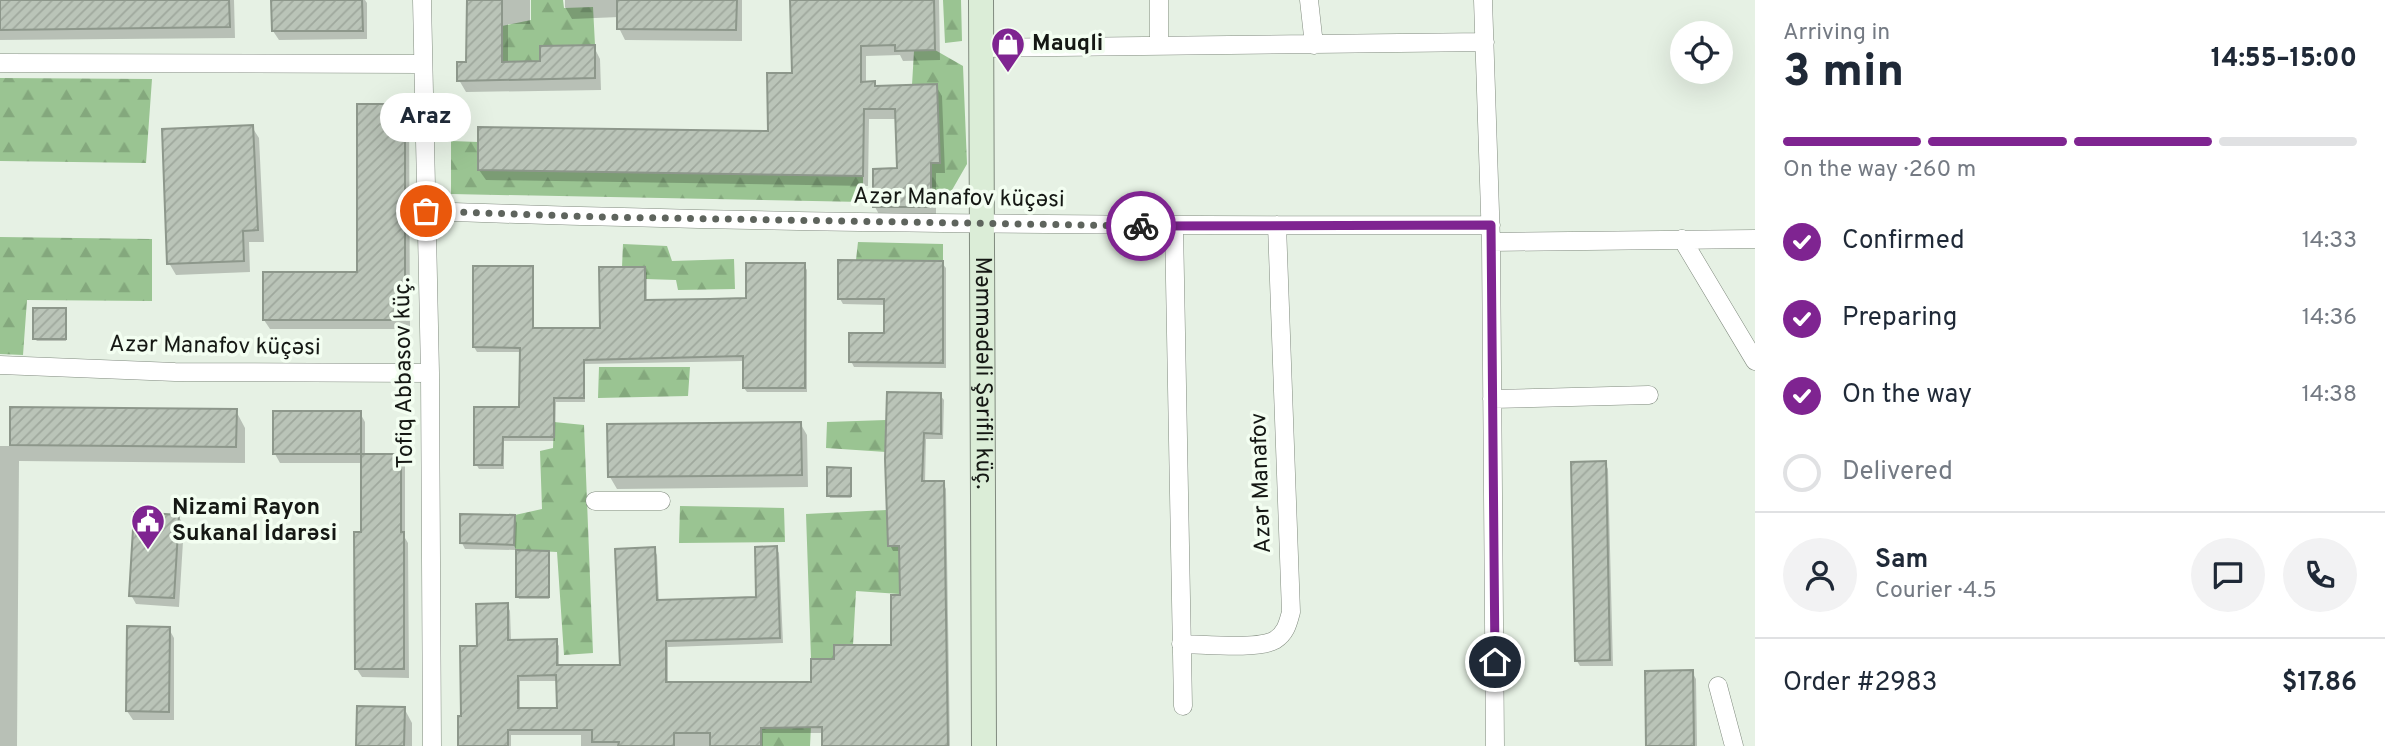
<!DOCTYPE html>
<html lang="en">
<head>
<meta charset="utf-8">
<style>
  body { margin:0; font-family:Overpass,sans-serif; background:#f2f2f3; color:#1f2937; height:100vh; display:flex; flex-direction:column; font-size:26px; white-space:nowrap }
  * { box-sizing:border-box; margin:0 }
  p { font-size:23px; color:#747a83 }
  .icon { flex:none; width:38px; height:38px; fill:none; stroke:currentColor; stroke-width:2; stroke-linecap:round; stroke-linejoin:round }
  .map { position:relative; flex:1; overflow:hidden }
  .sheet { display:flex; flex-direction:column; background:#fff; width:630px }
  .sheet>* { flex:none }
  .buttons { position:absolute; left:1670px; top:21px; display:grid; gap:14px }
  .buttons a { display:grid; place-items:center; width:63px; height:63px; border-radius:50%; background:#fff; box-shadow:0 7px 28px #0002; font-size:35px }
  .pin { position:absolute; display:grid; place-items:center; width:60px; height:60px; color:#fff; margin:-30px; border:4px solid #fff; border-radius:50%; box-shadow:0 2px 7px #0007 }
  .courier { position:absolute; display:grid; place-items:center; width:70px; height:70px; margin:-35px; border:5px solid #7f2491; border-radius:50%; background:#fff; color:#222; box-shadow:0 2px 9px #0007 }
  .bubble { position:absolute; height:49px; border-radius:24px; background:#fff; box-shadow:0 7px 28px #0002; font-size:23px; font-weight:800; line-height:49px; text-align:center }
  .headline em { font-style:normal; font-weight:800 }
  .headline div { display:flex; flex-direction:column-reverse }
  .headline { display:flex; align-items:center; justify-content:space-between; height:119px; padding:0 28px }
  h1 { font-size:46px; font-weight:800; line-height:52px }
  .bar { display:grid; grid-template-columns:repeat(4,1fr); gap:10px 7px; align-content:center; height:84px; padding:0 28px }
  .bar i { height:9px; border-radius:5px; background:#e0e1e3 }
  .bar .current { background:#7f2491 }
  .bar p { grid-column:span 4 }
  .line { display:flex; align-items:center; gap:18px; padding:0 28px; border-top:2px solid #e0e1e3 }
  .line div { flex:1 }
  .round { display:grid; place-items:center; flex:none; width:74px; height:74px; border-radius:37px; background:#f2f2f3 }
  ol { padding:0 28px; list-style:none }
  li { display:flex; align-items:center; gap:21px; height:77px }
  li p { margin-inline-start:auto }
  li .icon { padding:7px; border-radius:50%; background:#7f2491; color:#fff; stroke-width:4 }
  li:last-child { color:#747a83 }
  li i { width:38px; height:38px; border:4px solid #e0e1e3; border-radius:50% }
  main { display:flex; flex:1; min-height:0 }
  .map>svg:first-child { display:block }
  .forest { fill:url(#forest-firs) }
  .shadow { fill:#0003; fill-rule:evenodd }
  .building { fill:url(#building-hatch); stroke:#8d978b; stroke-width:2; fill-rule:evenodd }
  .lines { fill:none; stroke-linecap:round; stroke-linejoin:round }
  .street-casing { stroke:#818b7f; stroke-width:19 }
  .secondary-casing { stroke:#818b7f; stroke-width:26 }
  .street { stroke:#fff; stroke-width:18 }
  .secondary { stroke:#dbedd7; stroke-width:24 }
  .done { stroke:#5e645d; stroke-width:7; stroke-dasharray:0 12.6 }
  .route { stroke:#7f2491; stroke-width:9 }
  .labels { text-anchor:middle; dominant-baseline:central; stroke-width:7; stroke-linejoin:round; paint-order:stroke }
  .poi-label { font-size:23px; font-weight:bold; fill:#151814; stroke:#f3fef1; text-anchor:start }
  .street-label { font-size:23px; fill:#151814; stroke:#f3fef1 }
</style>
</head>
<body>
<main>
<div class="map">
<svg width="1755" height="746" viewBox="0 0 1755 746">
  <defs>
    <pattern id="forest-firs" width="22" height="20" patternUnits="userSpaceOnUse" patternTransform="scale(1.75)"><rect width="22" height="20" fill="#9ac492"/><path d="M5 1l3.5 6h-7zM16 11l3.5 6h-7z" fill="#84a87d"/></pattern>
    <pattern id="building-hatch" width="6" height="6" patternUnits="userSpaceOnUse" patternTransform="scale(1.75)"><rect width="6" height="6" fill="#bac4b8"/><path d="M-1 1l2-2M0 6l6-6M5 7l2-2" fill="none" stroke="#9fa89d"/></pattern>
  </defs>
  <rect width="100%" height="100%" fill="#e6f1e4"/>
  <path class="forest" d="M531 0H563L564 8 593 7 595 45 540 46V61L501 62 502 26 531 20Z
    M943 0H961L962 41 945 43Z
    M935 50 963 66 967 164 948 197H931L929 163 940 162 937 84 912 85 914 51Z
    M0 78 152 79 146 163 0 161Z
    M451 141 478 142V170L863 176V202L451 194Z
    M0 237 152 239V301L27 300 23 355 0 354Z
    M858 242 943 244V261L856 260Z
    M623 244 667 246 672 261 734 259 735 289 678 290 676 280 645 279V267H622Z
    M599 367H690L688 396 598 398Z
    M886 420V452L826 448 827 422Z
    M554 422 584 425 593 653 564 655 557 552 516 550 514 545 515 515 542 509 540 451 553 448Z
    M680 506 784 508 785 542 679 543Z
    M887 510 888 546H899L900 567 914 595 856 591 853 645 834 659H811L806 514Z
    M811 726 810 746H761V728Z"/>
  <path class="shadow" d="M0 0H234L235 38 0 40Z
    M273 0H365L367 3V39L279 40 273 31Z
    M468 0H530V24H508V63H542L594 47 600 59 601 90 466 92 459 80 468 64Z
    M565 0H742V41L625 40 619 28V17L572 19 565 7Z
    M792 0H939L940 60 903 61 900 55 866 56V83H874L877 87 936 86 942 96 945 173H936V217L881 218 875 207 899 170 897 119H869L868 186 486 180 479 170 770 133 793 75Z
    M404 106 409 115 410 329H270L264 320 359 274Z
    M252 127 259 138 264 242H249L250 272 176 275 169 263Z
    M942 263 946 268V368L854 367 851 361 886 335V305L843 304 840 299Z
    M804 265 807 270V392H747L744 388V361L585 364V402H556L555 441H504V469H479L476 464 521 409V352H477L474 347 532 268 534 273V330H601L644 268 647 273V302L748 300Z
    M66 312V341H37L35 339Z
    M940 395 944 400 943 439H926L925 483H943L946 489 950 746H824V733H763V746H581V735H511V746H460L463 717 478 648 507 605 510 611 511 641H556L559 646V667H621L654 549 657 555 659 602 758 598 776 548 779 553 783 643 668 647V684L813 683 836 660 893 647 902 597 901 551H893L890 545 887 459ZM520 681H558L559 710H520Z
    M12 408 236 411 245 428V463L19 461 17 746H0V446H12Z
    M360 413 365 422V456H400L405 465V538L408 543 409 678 362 677 356 668 363 534V463H280L275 454Z
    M800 423 807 435 808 487 617 489 610 477Z
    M1605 463 1608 469 1613 666H1580L1577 661Z
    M850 469 851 498H830L829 496Z
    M178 516 184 525 179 607 136 604 131 595Z
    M514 517 517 523 516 550 465 549 462 543Z
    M548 552 549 599H519L518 596Z
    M169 629 174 638V720H133L127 711Z
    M1692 672 1696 679 1697 746H1648Z
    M404 708 412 723V746H358Z"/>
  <path class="building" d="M0 0H229L230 27 0 30Z
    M271 0H362L363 31H272Z
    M467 0H502V62L540 61V46L595 45V78L457 81V62H466Z
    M617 0H737L736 30 617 29Z
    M790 0H934L935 50 895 51V45L861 46V82L875 81V86L937 84 940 163H931V207H873V169L897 168 895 109H864L863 176 478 170V127L768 131 767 73H792Z
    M357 104H405V320H263V272H357Z
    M253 125 258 230 243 231 244 261 167 264 162 129Z
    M838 260 943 261V363L849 362V333H884V299H838Z
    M746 263H805V388H743V356L584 360V398H554V437H503L502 465H474V407H519L520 348 473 347V266H533V328H600L599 267H645V300L710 299 746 298Z
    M33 308H66V339H33Z
    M887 392 941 393V434L924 433 922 481H944L948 746H822V727L761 728V746H710V733H674V746H618L619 742H592V730H508V746H458V716H461L460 646H477L476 604 508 603V640L557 639V665H620L615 549 655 547 657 600 756 597 755 547 777 546 780 638 666 641V682H811V659H834V645H891V595H900L899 546H888L885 459ZM556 675 557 708H518V676Z
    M10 407 237 409 236 447 10 445Z
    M273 411H361V454H273Z
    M801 422 802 475 608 477 607 424Z
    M361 454H401V532H404V669H355L354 532H361Z
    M1606 461 1610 660 1575 661 1571 462Z
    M827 467 851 468V496H827Z
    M134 512 179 515 174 598 129 596Z
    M460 514 515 515 514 545 460 543Z
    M516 550 549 551V597H516Z
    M127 626 170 627 169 712 126 711Z
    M1693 670 1694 746H1646L1645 671Z
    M357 706 405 707 404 746H356Z"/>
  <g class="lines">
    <g class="street-casing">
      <path id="street" d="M422 0 430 373 432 746
        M1159 0V44
        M1309 0 1314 45
        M1483 0 1491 242 1495 746
        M981 48 1485 42
        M0 63 423 64
        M426 211C781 224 1136 226 1491 225
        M1174 226 1183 706
        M1682 239 1755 361
        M1491 242 1755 239
        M0 365 175 372 430 373
        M1492 399 1649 395
        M595 501H661
        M1181 644C1203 644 1257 650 1275 640 1286 633 1288 623 1291 612L1277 225
        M1718 686 1734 746"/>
    </g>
    <g class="secondary-casing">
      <g id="secondary">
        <path id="s1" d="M981 0 984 746"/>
      </g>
    </g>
    <use href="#street" class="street"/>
    <use href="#secondary" class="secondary"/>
  </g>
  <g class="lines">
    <path class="done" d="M426 211 601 217 1141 226"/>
    <path class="route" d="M1141 226 1491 225 1495 662"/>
  </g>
  <defs>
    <g id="shop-pin" transform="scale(1.75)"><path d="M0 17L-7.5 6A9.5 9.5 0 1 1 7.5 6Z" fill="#7f2491" stroke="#f3fef1"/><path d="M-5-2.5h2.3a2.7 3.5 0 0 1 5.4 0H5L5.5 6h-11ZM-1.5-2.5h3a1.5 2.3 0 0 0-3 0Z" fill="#fff"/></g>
    <g id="civic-pin" transform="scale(1.75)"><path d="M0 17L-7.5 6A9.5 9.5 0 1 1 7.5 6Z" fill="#7f2491" stroke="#f3fef1"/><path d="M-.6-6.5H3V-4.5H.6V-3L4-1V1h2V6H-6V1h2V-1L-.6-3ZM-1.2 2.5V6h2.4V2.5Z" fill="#fff"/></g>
  </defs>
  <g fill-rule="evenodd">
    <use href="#shop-pin" x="1008" y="44"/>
    <use href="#civic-pin" x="148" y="521"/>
  </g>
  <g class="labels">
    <g class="poi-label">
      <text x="1032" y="44">Mauqli</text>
      <text x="172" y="508">Nizami Rayon<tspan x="172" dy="26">Sukanal İdarəsi</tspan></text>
    </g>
    <g class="street-label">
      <text transform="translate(959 199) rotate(1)">Azər Manafov küçəsi</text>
      <text transform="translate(215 347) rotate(1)">Azər Manafov küçəsi</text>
      <text transform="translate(405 373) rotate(-91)">Tofiq Abbasov küç.</text>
      <text stroke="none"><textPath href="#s1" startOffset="373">Məmmədəli Şərifli küç.</textPath></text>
      <text transform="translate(1262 483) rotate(-92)">Azər Manafov</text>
    </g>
  </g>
</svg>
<div class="buttons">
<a><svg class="icon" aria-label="locate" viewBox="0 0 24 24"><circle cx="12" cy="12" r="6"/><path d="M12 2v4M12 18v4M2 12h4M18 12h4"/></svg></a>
</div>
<div class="pin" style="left:426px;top:211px;background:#ea580c"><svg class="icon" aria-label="bag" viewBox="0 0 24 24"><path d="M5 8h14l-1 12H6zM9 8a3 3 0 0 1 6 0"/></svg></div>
<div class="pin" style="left:1495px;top:662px;background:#1f2937"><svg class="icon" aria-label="home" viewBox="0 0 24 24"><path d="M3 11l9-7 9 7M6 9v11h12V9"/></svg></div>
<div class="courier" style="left:1141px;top:226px"><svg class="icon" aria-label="bike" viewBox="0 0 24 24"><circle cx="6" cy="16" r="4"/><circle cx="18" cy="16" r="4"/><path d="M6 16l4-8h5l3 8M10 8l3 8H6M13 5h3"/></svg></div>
<div class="bubble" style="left:380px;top:93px;width:91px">Araz</div>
</div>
<section class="sheet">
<div class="headline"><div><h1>3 min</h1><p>Arriving in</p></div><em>14:55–15:00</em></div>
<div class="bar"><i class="current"></i><i class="current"></i><i class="current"></i><i></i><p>On the way · 260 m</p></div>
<ol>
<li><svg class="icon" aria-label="check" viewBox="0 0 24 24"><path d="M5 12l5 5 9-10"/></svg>Confirmed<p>14:33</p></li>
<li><svg class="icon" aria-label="check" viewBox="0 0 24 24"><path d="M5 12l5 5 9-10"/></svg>Preparing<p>14:36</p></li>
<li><svg class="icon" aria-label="check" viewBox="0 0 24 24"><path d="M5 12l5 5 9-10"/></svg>On the way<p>14:38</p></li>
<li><i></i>Delivered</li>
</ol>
<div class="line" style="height:126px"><a class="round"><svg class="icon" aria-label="person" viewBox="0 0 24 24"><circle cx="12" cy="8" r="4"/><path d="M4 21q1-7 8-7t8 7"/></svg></a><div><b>Sam</b><p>Courier · 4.5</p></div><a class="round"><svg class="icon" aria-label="chat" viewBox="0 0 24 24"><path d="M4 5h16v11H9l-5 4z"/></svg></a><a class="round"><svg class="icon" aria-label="phone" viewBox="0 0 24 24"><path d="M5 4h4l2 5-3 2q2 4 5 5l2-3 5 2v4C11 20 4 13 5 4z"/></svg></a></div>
<div class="line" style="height:91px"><div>Order #2983</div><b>$17.86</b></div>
</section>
</main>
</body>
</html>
